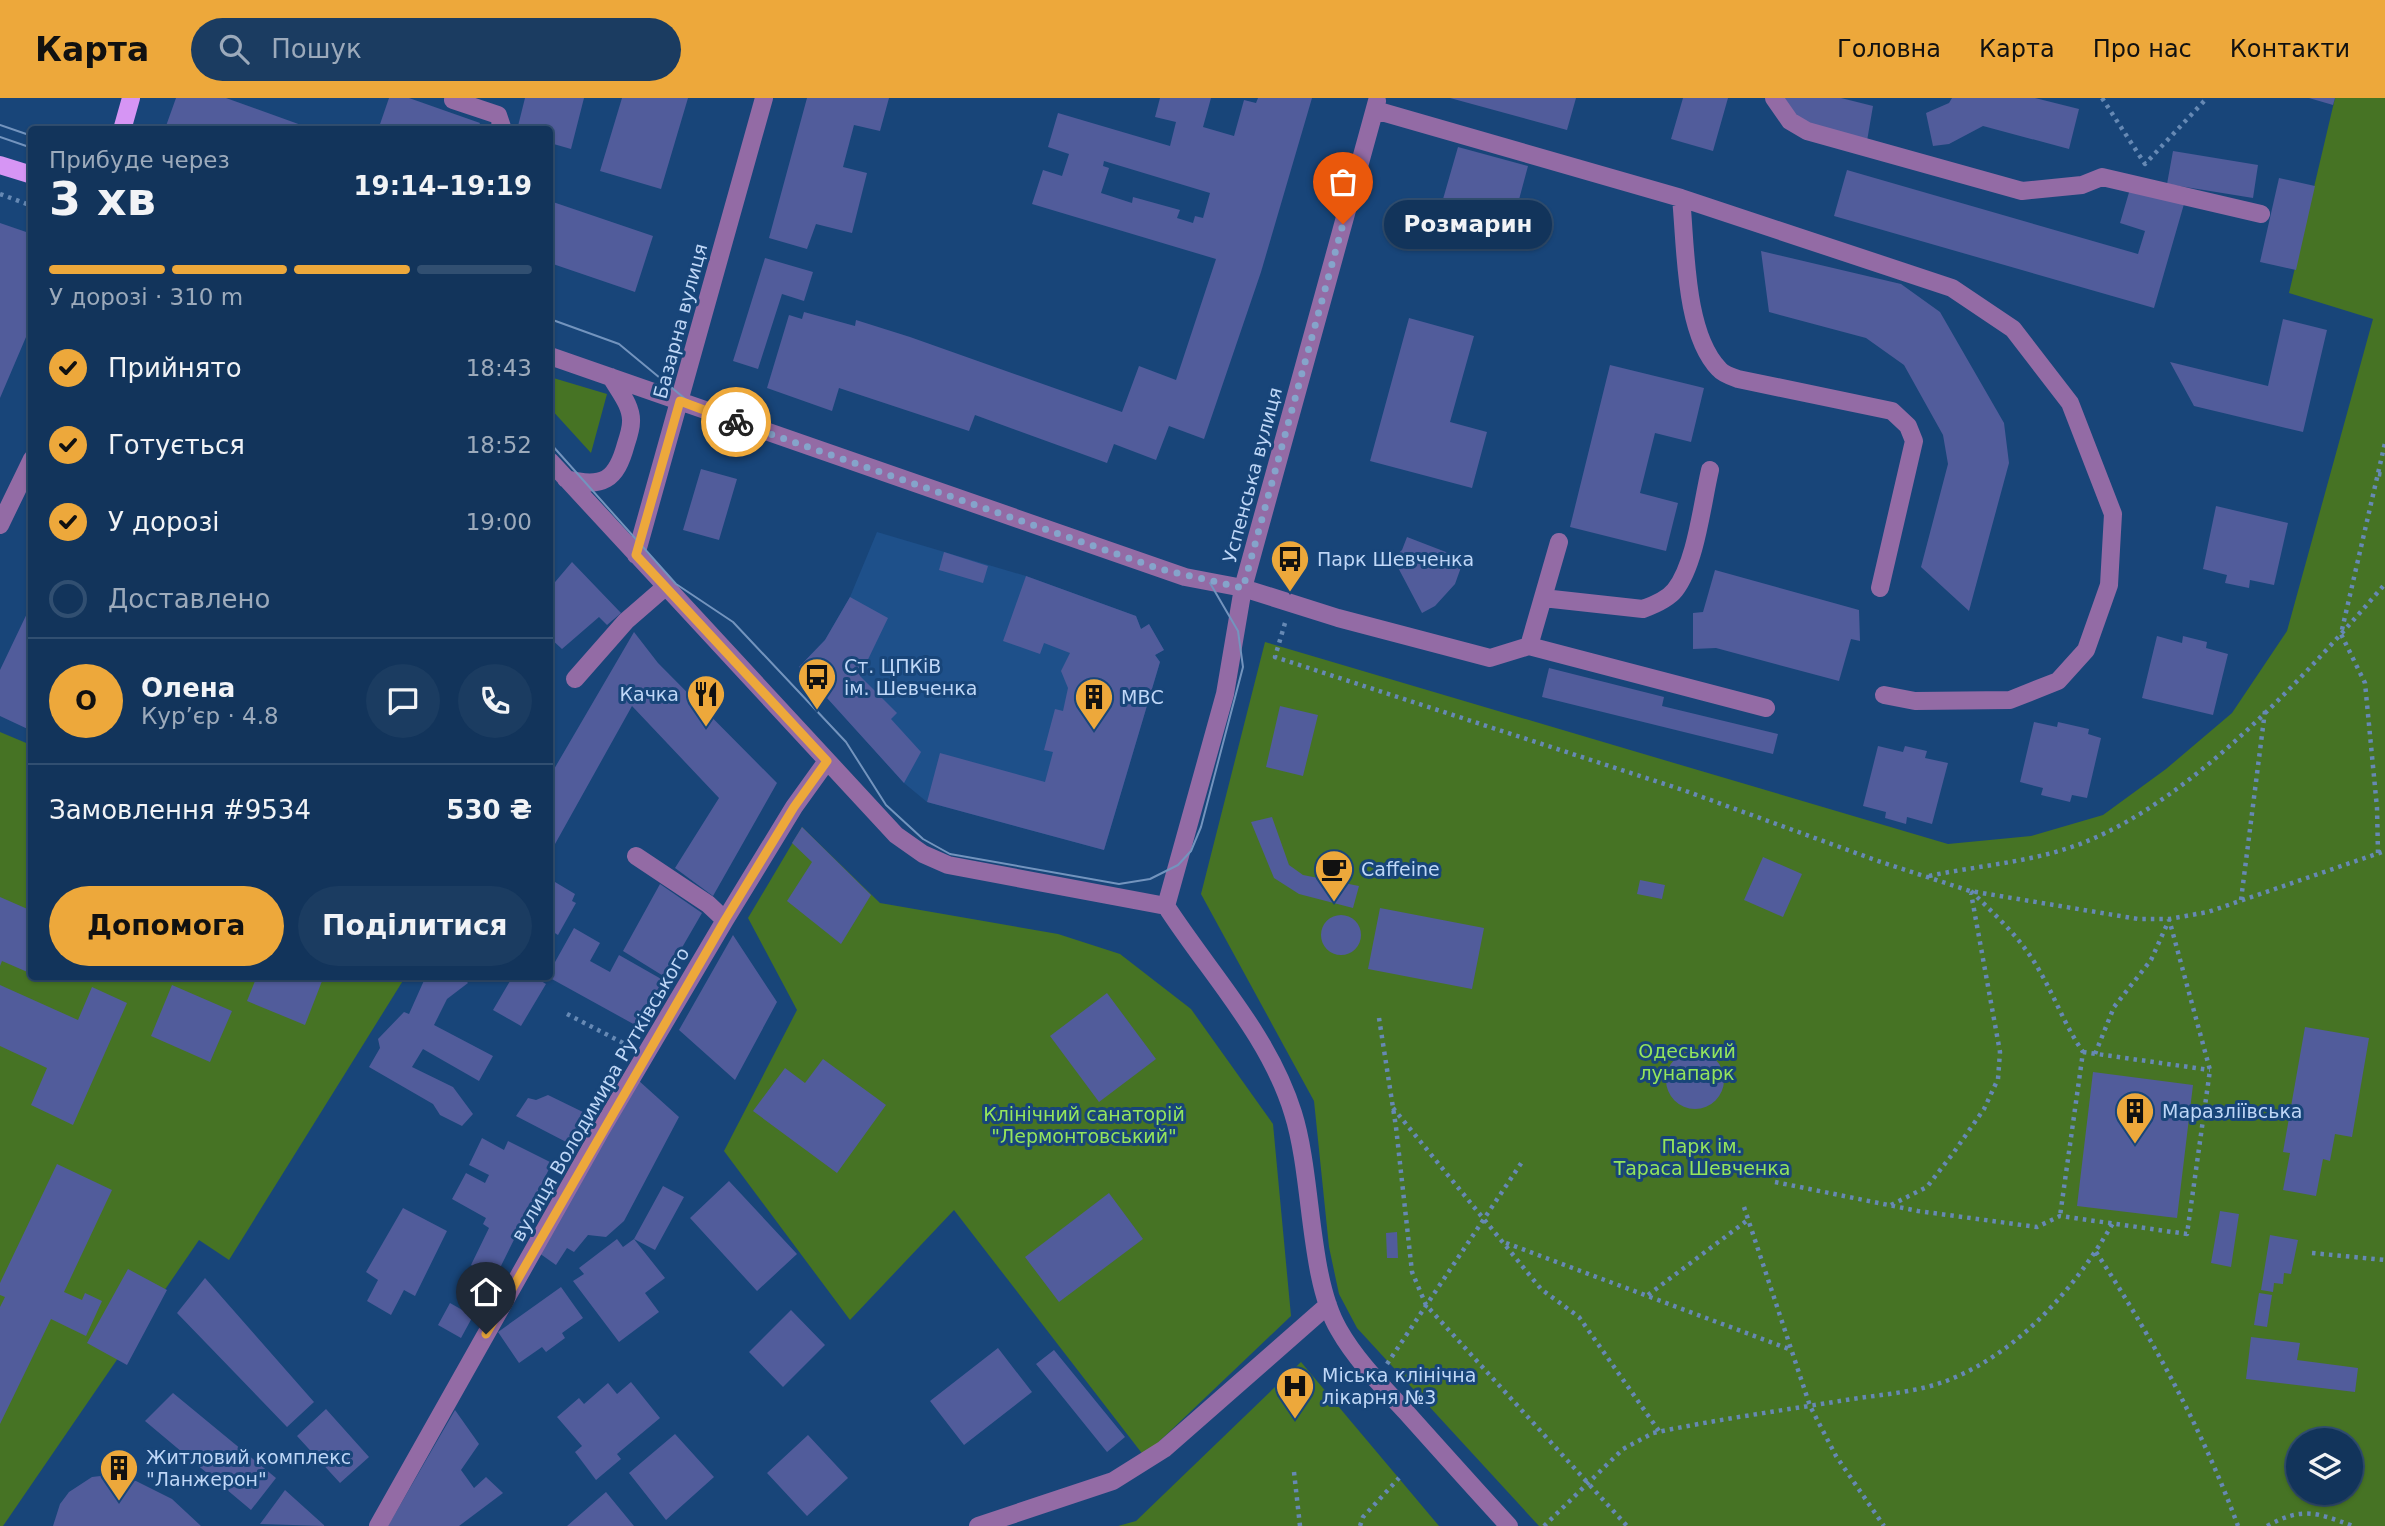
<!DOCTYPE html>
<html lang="uk">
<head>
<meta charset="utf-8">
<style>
  body { margin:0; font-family:"DejaVu Sans",sans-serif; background:#1b3c61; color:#f1f3f6; height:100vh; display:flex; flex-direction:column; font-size:26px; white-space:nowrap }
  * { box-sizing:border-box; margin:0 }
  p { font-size:23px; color:#9caabb }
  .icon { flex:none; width:38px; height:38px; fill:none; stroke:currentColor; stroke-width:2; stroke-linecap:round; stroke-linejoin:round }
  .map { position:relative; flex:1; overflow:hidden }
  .drawer { position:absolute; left:28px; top:28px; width:525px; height:854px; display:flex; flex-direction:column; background:#12345b; border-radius:7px; box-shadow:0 2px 5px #0004,0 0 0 2px #314f71 }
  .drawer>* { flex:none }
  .buttons { position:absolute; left:2286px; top:1330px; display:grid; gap:14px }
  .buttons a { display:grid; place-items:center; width:77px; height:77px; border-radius:50%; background:#12345b; box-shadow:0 2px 5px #0004,0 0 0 2px #314f71; font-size:35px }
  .pin { position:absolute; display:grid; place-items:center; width:60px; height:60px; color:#fff; margin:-72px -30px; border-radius:50% 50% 50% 0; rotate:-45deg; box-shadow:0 0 7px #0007 }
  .pin .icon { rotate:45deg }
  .courier { position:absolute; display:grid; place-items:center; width:70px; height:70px; margin:-35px; border:5px solid #eda83b; border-radius:50%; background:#fff; color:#222; box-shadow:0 2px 9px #0007 }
  .bubble { position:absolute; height:49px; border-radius:24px; background:#12345b; box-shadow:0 2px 5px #0004,0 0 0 2px #314f71; font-size:23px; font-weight:600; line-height:49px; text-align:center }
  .overview em { font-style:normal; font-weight:600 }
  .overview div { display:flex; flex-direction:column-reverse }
  .overview { display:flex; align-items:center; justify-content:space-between; height:119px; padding:0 21px }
  h1 { font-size:46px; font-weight:600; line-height:52px }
  .bar { display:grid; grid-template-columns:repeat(4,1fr); gap:10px 7px; align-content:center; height:84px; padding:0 21px }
  .bar i { height:9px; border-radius:5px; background:#314f71 }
  .bar .selected { background:#eda83b }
  .bar p { grid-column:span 4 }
  .line { display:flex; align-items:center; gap:18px; padding:0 21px; border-top:2px solid #314f71 }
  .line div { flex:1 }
  .round { display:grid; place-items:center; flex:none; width:74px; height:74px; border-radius:37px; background:#1b3c61 }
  ol { padding:0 21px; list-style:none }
  li { display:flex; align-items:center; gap:21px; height:77px }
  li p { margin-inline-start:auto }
  li .icon { padding:7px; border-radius:50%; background:#eda83b; color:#111; stroke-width:4 }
  li:last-child { color:#9caabb }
  li i { width:38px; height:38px; border:4px solid #314f71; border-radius:50% }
  .cta { display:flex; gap:14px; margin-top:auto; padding:14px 21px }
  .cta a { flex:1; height:80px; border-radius:42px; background:#eda83b; color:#111; font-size:28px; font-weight:600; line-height:80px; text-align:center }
  .cta a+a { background:#1b3c61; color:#f1f3f6 }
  header { display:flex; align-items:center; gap:42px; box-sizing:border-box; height:98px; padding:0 35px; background:#eda83b; color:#111 }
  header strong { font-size:33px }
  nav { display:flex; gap:38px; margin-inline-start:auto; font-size:24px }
  .search { width:490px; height:63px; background:#1b3c61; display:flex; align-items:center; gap:18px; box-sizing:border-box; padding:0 24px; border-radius:38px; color:#9caabb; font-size:26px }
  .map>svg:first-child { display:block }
  .built { fill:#1e508a }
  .green { fill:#467324; fill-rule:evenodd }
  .building { fill:#515c9b; fill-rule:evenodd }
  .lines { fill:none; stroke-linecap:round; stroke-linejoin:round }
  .path { stroke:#6689b4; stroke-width:4.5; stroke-dasharray:3.5 5; stroke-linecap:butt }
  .minor { stroke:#936ba5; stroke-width:18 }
  .major { stroke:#d695f4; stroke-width:18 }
  .tram { stroke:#7394be; stroke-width:2 }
  .done { stroke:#85a4cb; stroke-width:7; stroke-dasharray:0 12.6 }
  .route { stroke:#eda83b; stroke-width:9 }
  .labels { text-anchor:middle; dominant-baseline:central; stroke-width:6; stroke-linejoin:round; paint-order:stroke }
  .street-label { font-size:19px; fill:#bfd7f7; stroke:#184579 }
  .poi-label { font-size:19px; fill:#bfd7f7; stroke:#184579; text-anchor:start }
  .park-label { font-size:19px; fill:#94e55c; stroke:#184579 }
</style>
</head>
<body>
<header>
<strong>Карта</strong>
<div class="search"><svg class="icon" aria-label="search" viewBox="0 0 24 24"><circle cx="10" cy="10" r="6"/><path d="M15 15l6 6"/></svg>Пошук</div>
<nav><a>Головна</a><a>Карта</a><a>Про нас</a><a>Контакти</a></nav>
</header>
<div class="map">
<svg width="2385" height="1428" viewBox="0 0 2385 1428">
  <rect width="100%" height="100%" fill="#184579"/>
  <path class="built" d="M877 434 1026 478 1136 518 1141 531 1149 526 1164 552 1155 557 1160 564 1104 752 927 704 904 685 799 569 825 542 850 499Z"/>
  <path class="green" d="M2335 0H2385V1428H1539L1357 1230 1339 1196 1329 1149 1314 1003 1201 796 1265 544 1948 746 2031 738 2103 717 2166 671 2232 615 2287 533 2373 221 2289 195ZM2298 1342H2350V1395H2298Z
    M550 279 607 296 591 355 550 310Z
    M0 634 31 647 32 878H400L404 881 229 1162 199 1142 3 1428H0Z
    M802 729 880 805 1058 836 1120 856 1191 911 1273 1026 1291 1218 1144 1358 954 1112 850 1222 724 1053 797 912 748 820Z
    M1301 1264 1439 1428H1118L1136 1423Z"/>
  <path class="building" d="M176 0H226L315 32H175L166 28Z
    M389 0H409L480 25 477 32H378Z
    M525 0H584L571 51 550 45V32H517Z
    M622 0H688L661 91 600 73Z
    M807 0H889L880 33 854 27 843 69 867 75 852 135 816 126 807 151 769 140Z
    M1160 0H1211L1203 29 1234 38 1244 2 1256 5 1258 0H1312L1261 174 1204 341 1169 328 1156 362 1114 346 1107 365 975 317 969 333 839 290 832 313 767 290 789 217 802 221 804 214 855 228 856 222 910 239 1122 314 1139 268 1176 282 1216 161 1032 106 1043 72 1062 78 1069 56 1048 49 1058 15 1170 48 1176 24 1155 19ZM1104 63 1210 95 1203 120 1195 118 1193 125 1177 120 1180 112 1133 99 1132 105 1101 95 1109 70 1103 68Z
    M1450 0H1576L1567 32Z
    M1683 0H1728L1713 53 1671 41Z
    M1784 0H1841L1873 8 1867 43 1808 29 1793 17Z
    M1952 0H2035L2079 11 2069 51 1983 28 1949 46 1933 48 1926 15 1949 5Z
    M2309 0H2335L2333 7Z
    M1458 49 1528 68 1510 135 1439 115Z
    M2173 53 2258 67 2253 100 2167 86Z
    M1847 72 2138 156 2145 133 2120 125 2130 91 2184 106 2154 210 1834 118Z
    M2279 80 2315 88 2296 172 2260 164Z
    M550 103 653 138 635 194 550 165Z
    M0 125 32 136V225L0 300Z
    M1761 153 1901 186 1940 214 2004 325 2009 365 1969 513 1921 469 1948 366 1943 337 1904 267 1866 240 1769 214Z
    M765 160 813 174 804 203 782 196 758 271 733 263Z
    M1409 220 1474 238 1450 324 1487 334 1472 390 1370 363Z
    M2283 221 2327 232 2303 334 2194 308 2170 264 2268 288Z
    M1610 267 1704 290 1691 344 1655 335 1640 395 1678 405 1666 453 1570 429Z
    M701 371 737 381 719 442 683 432Z
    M2216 408 2288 425 2274 487 2250 482 2249 490 2225 485 2227 477 2203 471Z
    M1407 439 1464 461 1455 486 1435 508 1422 515 1393 460 1402 452Z
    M944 454 988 468 983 485 939 472Z
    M572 464 621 515 607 527 599 519 562 551 550 540V490Z
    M1715 472 1859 512 1860 543 1851 541 1839 583 1716 550 1693 551V515L1703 514Z
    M1026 478 1136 518 1141 531 1149 526 1164 552 1155 557 1160 564 1104 752 927 704 940 655 1045 684 1053 654 1044 652 1055 611 1063 613 1068 590 1061 573 1070 555 1044 545 1040 556 1003 543Z
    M850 499 888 520 860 578 897 615 891 621 921 654 904 685 799 569 825 542Z
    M32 505V633L0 618V572Z
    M634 534 658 565 777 685 713 798 675 770 719 700 632 608 550 755V678Z
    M2157 538 2182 545 2183 538 2207 544 2206 550 2228 556 2213 617 2142 600Z
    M1549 570 1664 599 1662 608 1778 636 1773 656 1542 599Z
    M1280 608 1318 617 1303 678 1266 669Z
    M2034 624 2057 629 2058 624 2089 631 2088 636 2101 640 2087 700 2072 697 2070 704 2041 697 2043 690 2020 684Z
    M1878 648 1903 654 1905 648 1927 653 1925 660 1948 665 1932 726 1907 719 1906 726 1885 720 1886 714 1863 708Z
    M1272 719 1289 767 1303 777 1359 788 1353 810 1299 796 1274 780 1251 724Z
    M802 729 871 797 841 846 787 803 812 764 792 745Z
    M1763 759 1802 776 1783 819 1744 802Z
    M1640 782 1665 787 1662 801 1637 796Z
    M555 784 575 796 572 803 576 805 558 837 550 832V794Z
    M660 786 702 815 665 879 623 853Z
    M0 799 32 813V876L2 863 0 868Z
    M1380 810 1484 830 1472 891 1368 871Z
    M1321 837a20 20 0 1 1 40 0a20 20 0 1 1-40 0Z
    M574 830 600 845 590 863 610 874 619 857 663 882 637 928 550 880V873Z
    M733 837 777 904 735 982 679 932Z
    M257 878H324L305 927 247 903Z
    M426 878H462L468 885 447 901 434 927 493 958 479 983 423 951 412 969 453 989 473 1016 462 1028 440 1017 433 1006 369 969 380 950 378 941 404 914 409 916Z
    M513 878H533L546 886 521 928 493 912Z
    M0 887 78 922 92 889 127 905 73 1027 31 1007 47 970 0 948Z
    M172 887 232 913 210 964 151 938Z
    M1107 895 1156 961 1099 1004 1050 938Z
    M2305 929 2369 940 2352 1039 2335 1036 2330 1063 2323 1061 2316 1098 2283 1092 2290 1055 2283 1054Z
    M1666 982a29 29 0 1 1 58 0a29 29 0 1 1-58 0Z
    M823 961 886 1007 837 1075 753 1013 785 970 805 985Z
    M2093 974 2193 987 2177 1120 2077 1108Z
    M638 982 679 1019 624 1123 606 1139 588 1137 574 1154 567 1150 556 1167 539 1155Z
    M548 997 587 1016 570 1046 516 1018 528 1000 536 1002Z
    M482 1040 504 1052 508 1043 552 1065 495 1180 471 1167 489 1130 483 1126 486 1120 452 1101 466 1075 485 1085 489 1077 469 1067Z
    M57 1066 112 1092 64 1194 82 1202 85 1195 102 1203 86 1238 51 1221 0 1326V1209L5 1199 0 1197V1185Z
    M729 1083 797 1156 757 1193 690 1120Z
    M663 1088 684 1099 655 1152 634 1141Z
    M1109 1095 1143 1141 1059 1204 1025 1159Z
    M403 1110 447 1133 415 1198 404 1192 391 1217 367 1203 378 1182 366 1174Z
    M2220 1113 2239 1116 2231 1169 2211 1165Z
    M1397 1134 1398 1160H1387L1386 1135Z
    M2270 1137 2298 1142 2291 1176 2284 1175 2283 1186 2274 1185 2273 1194 2261 1192Z
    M617 1141 623 1149 634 1141 665 1180 645 1195 659 1214 619 1244 573 1183 584 1176 579 1170Z
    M128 1171 167 1192 127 1267 87 1245Z
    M205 1180 314 1304 287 1329 177 1215Z
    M561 1189 583 1220 562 1235 565 1240 546 1254 542 1249 519 1265 498 1234Z
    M2259 1195 2272 1197 2267 1229 2254 1227Z
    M450 1205 473 1218 461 1240 438 1227Z
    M791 1212 825 1247 783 1289 749 1254Z
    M2251 1239 2300 1245 2297 1262 2358 1270 2355 1294 2246 1281Z
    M998 1250 1032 1294 964 1347 930 1303Z
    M1054 1252 1125 1339 1107 1354 1036 1266Z
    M631 1284 660 1320 617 1356 621 1361 596 1382 575 1354 582 1348 557 1319 579 1300 584 1306 608 1285 617 1296Z
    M173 1295 276 1380 251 1412 145 1323Z
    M326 1311 369 1359 340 1385 297 1338Z
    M455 1312 479 1346 461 1372 474 1390 486 1379 503 1395 459 1428H388Z
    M675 1336 714 1379 666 1422 629 1375Z
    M808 1337 848 1380 807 1418 767 1375Z
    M109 1377 136 1383 172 1401 201 1428H53L60 1406 69 1394 92 1379Z
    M285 1392 325 1428 260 1426Z
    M606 1394 634 1428H567Z"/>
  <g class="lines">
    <path class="path" d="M2102 0 2145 66 2207 0
      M0 96 32 108
      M2378 376 2385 377
      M1285 525 1275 559 1683 692 1878 763 1970 793 2138 821H2169L2208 814 2385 753
      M2378 755 2377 710 2365 585 2341 536 2385 345
      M1929 778C1980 767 2036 764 2085 744 2195 700 2308 575 2385 486
      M1971 793C1996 818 2022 841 2039 872 2055 899 2064 926 2083 954L2060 1118
      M2241 802 2265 613
      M567 916 629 948
      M1379 920 1396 1029 1412 1174 1426 1207 1627 1428
      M2083 954 2210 972
      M2095 956 2114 909 2151 862 2169 822
      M1393 1010 1541 1191 1579 1219 1659 1333
      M1775 1084 1918 1113 2037 1129 2060 1118 2187 1136 2210 972 2169 821
      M1891 1107 1927 1089 1954 1054 1984 1011 1998 981 2000 954 1971 795
      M1744 1109 1810 1308 1836 1358 1884 1428
      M1506 1145 1789 1251
      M2096 1154C2152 1239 2203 1333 2238 1428
      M2312 1155 2385 1162
      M1648 1197 1749 1121
      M1387 1266 1524 1061
      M1294 1374 1300 1428
      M1360 1428 1363 1419 1399 1380
      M1544 1428 1623 1351 1653 1335C1718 1321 1786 1312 1852 1301 1885 1296 1920 1294 1951 1281 2020 1253 2076 1189 2113 1125
      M2267 1428C2303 1408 2317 1415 2353 1428"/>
    <path class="minor" d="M1774 0 1790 23 1807 33 2022 93 2082 87 2102 79 2261 116
      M453 2 498 17 503 32
      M1375 12 1681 100 1952 190 2013 231 2070 305 2113 416 2109 487 2086 552 2058 583 2010 602 1915 603 1884 597
      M1681 100C1686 148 1684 235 1719 271 1723 276 1732 279 1738 281L1892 313 1908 328 1914 343 1880 490
      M550 258 1185 479 1243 490 1338 520 1490 560 1529 548 1766 610
      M550 363 896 737 923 756 948 767 1166 808C1210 876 1269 937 1293 1015 1313 1078 1308 1180 1339 1232 1356 1262 1382 1288 1406 1314 1440 1352 1474 1390 1509 1428
      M566 381C603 390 616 383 626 346 628 340 631 331 631 324 632 308 619 293 611 279
      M0 427 32 361
      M636 457 764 0
      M1543 500 1643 511C1654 507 1668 501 1675 492 1696 465 1702 406 1710 372
      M1529 548 1559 444
      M575 581 626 523 664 490
      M636 758 708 806 725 822
      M1166 808 1225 596 1243 490 1377 3
      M378 1428 601 1032 725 822 794 709 827 663
      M978 1428 1113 1383 1164 1351 1328 1207"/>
    <path class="major" d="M122 32 131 0
      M0 67 32 77"/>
    <path class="tram" d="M0 27 32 38
      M0 39 32 50
      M550 221 619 246 695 309
      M550 345 676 486 733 524 846 644 886 707 923 741 950 756 1119 786 1150 781 1178 767 1191 753 1201 729 1243 569 1238 533 1210 485"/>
  </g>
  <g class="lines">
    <path class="done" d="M736 324 1160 471 1243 490 1343 126"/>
    <path class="route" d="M486 1236 725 822 794 709 827 663 636 457 680 303 736 324"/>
  </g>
  <defs>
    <g id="bus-pin" transform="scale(2.0125)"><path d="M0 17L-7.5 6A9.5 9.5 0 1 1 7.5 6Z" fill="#eda83b" stroke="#184579"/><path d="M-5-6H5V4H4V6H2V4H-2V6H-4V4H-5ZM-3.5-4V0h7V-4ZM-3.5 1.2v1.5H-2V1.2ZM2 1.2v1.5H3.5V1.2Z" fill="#111"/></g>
    <g id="restaurant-pin" transform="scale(2.0125)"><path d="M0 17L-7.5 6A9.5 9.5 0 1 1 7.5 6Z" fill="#eda83b" stroke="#184579"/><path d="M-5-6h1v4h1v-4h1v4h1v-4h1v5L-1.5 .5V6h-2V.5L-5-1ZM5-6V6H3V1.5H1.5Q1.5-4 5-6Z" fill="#111"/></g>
    <g id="building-pin" transform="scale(2.0125)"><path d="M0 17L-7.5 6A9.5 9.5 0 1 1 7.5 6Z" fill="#eda83b" stroke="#184579"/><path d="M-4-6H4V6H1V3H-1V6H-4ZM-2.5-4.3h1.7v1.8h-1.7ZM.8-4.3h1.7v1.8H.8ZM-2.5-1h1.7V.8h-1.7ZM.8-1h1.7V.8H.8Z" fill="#111"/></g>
    <g id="cafe-pin" transform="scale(2.0125)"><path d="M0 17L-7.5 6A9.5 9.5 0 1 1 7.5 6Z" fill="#eda83b" stroke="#184579"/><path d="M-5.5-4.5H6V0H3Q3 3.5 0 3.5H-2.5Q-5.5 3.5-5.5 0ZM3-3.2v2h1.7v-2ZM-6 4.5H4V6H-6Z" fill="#111"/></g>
    <g id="hospital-pin" transform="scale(2.0125)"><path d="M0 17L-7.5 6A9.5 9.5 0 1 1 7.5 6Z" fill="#eda83b" stroke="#184579"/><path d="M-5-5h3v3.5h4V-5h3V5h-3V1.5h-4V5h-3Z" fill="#111"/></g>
  </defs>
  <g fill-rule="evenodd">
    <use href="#bus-pin" x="1290" y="461"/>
    <use href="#bus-pin" x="817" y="579"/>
    <use href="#restaurant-pin" x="706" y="596"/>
    <use href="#building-pin" x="1094" y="599"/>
    <use href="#cafe-pin" x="1334" y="771"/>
    <use href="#building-pin" x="2135" y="1013"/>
    <use href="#hospital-pin" x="1295" y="1288"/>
    <use href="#building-pin" x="119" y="1370"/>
  </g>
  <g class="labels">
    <g class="street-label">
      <text transform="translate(680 223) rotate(-75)">Базарна вулиця</text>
      <text transform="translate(1252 377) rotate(-75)">Успенська вулиця</text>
      <text transform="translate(600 996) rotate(-60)">вулиця Володимира Рутківського</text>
    </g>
    <g class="poi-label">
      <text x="1317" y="461">Парк Шевченка</text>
      <text x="844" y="568">Ст. ЦПКіВ<tspan x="844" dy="22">ім. Шевченка</tspan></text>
      <text x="679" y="596" text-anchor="end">Качка</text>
      <text x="1121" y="599">МВС</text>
      <text x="1361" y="771">Caffeine</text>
      <text x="2162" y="1013">Маразліївська</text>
      <text x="1322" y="1277">Міська клінічна<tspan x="1322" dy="22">лікарня №3</tspan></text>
      <text x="146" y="1359">Житловий комплекс<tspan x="146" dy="22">"Ланжерон"</tspan></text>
    </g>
    <g class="park-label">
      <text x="1687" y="953">Одеський<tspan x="1687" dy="22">лунапарк</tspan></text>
      <text x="1084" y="1016">Клінічний санаторій<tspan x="1084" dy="22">"Лермонтовський"</tspan></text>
      <text x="1702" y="1048">Парк ім.<tspan x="1702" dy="22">Тараса Шевченка</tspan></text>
    </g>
  </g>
</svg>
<div class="buttons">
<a><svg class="icon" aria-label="layers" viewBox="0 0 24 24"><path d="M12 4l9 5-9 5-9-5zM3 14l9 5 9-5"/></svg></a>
</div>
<div class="pin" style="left:1343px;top:126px;background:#ea580c"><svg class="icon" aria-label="bag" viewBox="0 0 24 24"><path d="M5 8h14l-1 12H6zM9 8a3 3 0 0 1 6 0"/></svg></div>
<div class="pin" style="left:486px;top:1236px;background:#1f2937"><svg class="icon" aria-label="home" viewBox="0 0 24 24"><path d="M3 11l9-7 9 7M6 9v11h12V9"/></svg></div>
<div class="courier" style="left:736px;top:324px"><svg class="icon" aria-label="bike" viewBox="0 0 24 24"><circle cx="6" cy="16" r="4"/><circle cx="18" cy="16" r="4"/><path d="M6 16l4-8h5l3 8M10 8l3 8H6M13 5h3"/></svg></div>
<div class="bubble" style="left:1384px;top:102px;width:168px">Розмарин</div>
<section class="drawer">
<div class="overview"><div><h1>3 хв</h1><p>Прибуде через</p></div><em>19:14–19:19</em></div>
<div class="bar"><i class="selected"></i><i class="selected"></i><i class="selected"></i><i></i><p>У дорозі · 310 m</p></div>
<ol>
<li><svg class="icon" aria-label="check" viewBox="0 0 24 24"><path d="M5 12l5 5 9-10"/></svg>Прийнято<p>18:43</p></li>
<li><svg class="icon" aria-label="check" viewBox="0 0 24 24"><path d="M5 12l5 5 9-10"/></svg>Готується<p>18:52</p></li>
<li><svg class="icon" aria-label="check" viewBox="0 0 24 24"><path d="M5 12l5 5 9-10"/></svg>У дорозі<p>19:00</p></li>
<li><i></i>Доставлено</li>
</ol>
<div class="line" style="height:126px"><b class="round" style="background:#eda83b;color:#111">О</b><div><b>Олена</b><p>Кур’єр · 4.8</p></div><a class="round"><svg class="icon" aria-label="chat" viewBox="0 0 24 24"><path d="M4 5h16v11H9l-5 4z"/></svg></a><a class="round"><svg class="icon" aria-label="phone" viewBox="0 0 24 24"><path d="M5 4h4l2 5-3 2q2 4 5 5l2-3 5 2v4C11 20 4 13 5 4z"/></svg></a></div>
<div class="line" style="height:91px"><div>Замовлення #9534</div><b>530 ₴</b></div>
<div class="cta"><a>Допомога</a><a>Поділитися</a></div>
</section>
</div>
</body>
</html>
